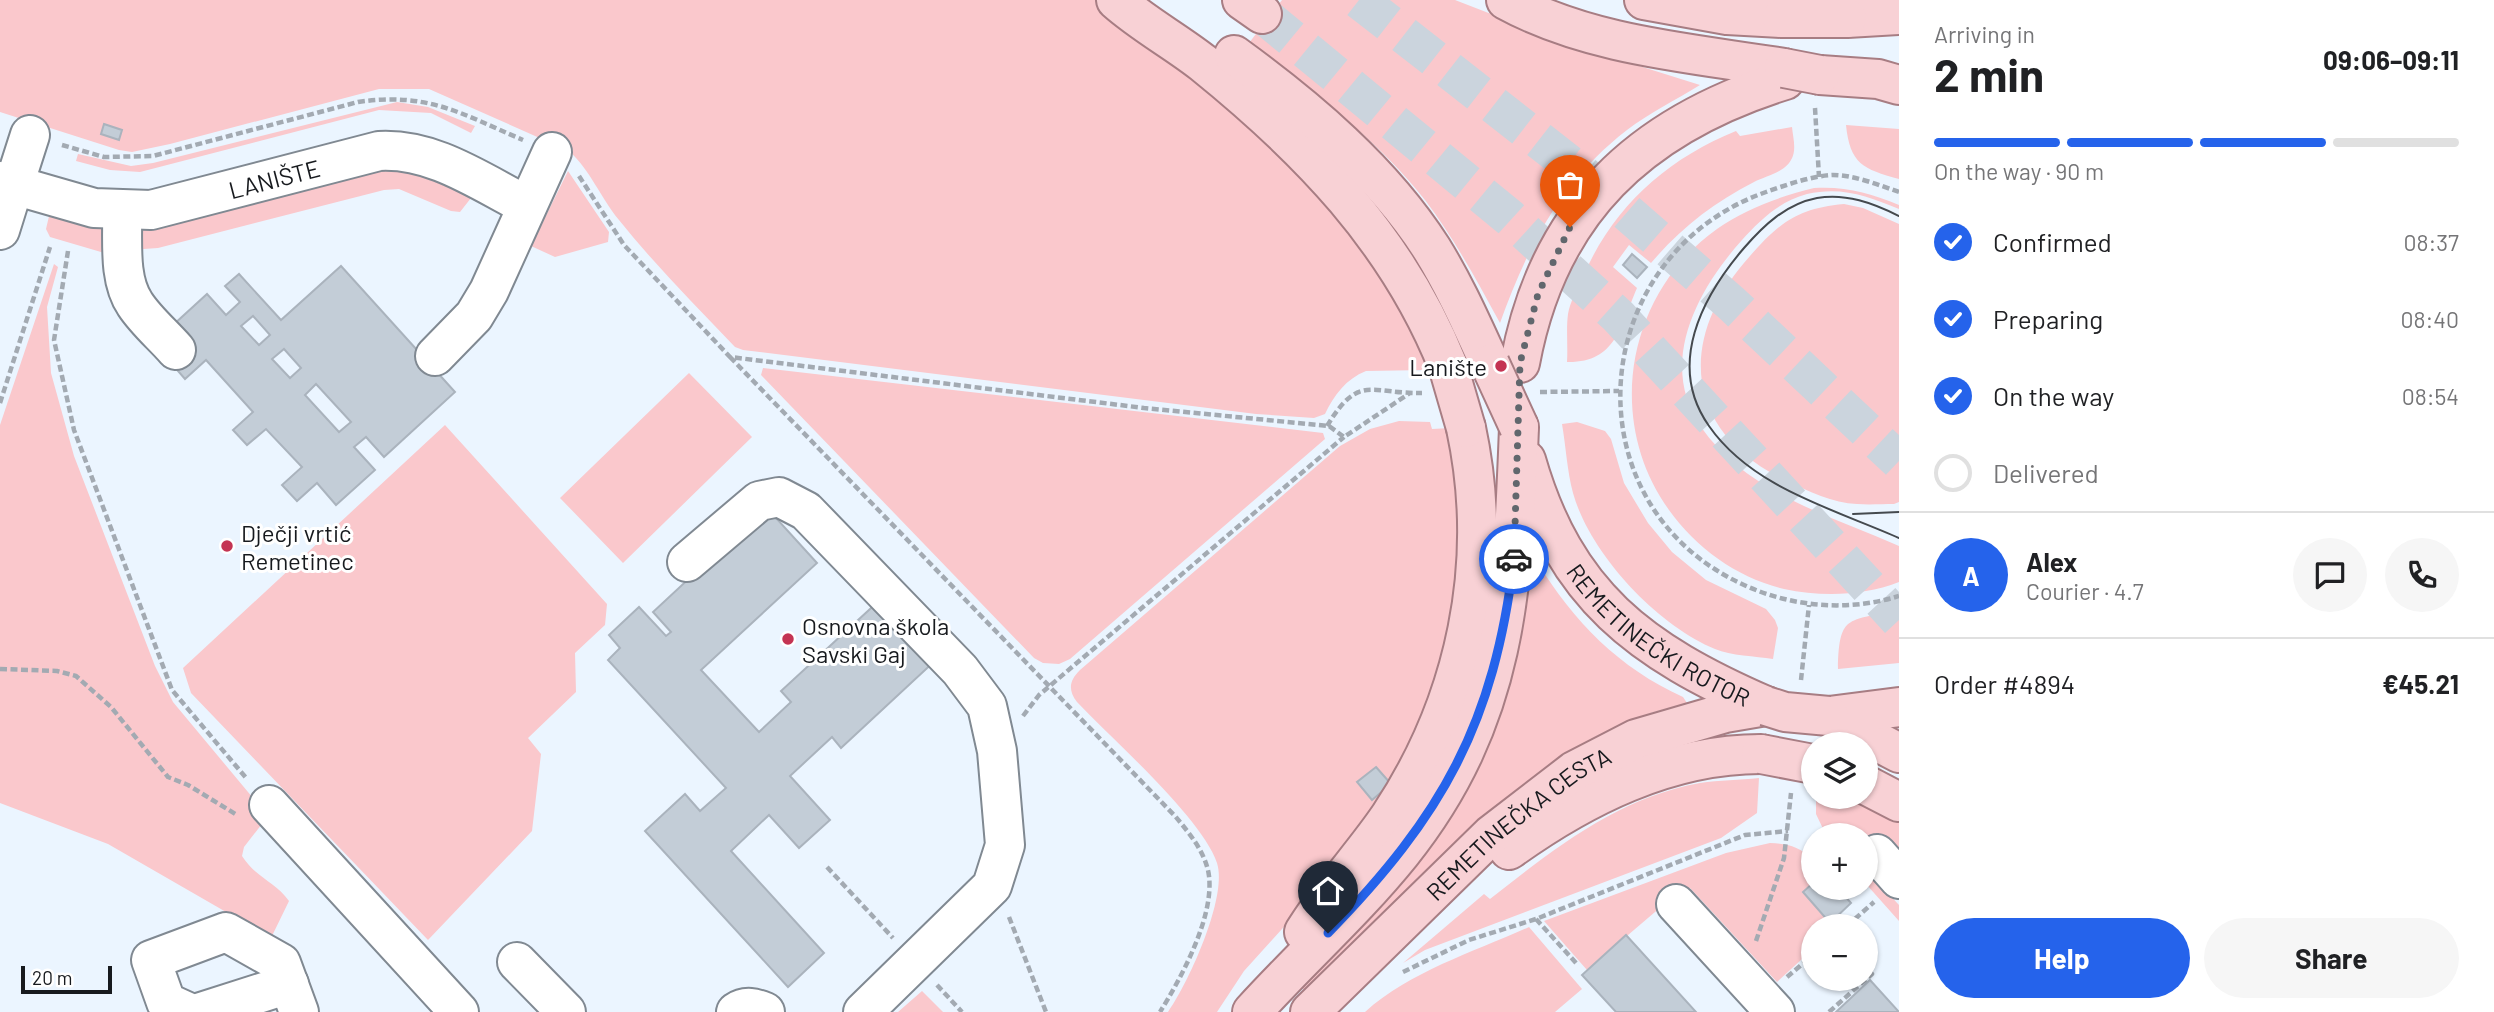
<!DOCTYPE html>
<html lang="en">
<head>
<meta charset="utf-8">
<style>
  body { margin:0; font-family:Barlow,sans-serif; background:#f6f6f6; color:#202124; height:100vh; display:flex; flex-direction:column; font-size:26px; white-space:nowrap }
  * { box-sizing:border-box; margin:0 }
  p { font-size:23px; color:#757577 }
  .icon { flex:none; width:38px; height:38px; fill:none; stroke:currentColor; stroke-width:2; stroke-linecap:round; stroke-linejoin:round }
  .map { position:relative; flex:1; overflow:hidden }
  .side { display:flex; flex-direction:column; background:#fff; width:595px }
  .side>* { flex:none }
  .tools { position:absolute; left:1801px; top:732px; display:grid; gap:14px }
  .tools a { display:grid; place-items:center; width:77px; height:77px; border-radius:50%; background:#fff; box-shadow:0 2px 5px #0004; font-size:35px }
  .scale { position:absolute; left:21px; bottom:18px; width:91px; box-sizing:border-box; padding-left:7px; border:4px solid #171a1e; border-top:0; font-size:19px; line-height:24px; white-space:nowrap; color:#171a1e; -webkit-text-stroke:5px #fff; paint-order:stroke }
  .pin { position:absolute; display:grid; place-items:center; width:60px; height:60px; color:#fff; margin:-72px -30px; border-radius:50% 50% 50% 0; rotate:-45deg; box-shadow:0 0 7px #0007 }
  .pin .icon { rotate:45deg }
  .courier { position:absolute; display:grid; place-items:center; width:70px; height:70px; margin:-35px; border:5px solid #2563eb; border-radius:50%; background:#fff; color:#222; box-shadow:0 2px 9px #0007 }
  .summary em { font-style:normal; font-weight:700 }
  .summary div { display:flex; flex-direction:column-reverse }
  .summary { display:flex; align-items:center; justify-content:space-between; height:119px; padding:0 35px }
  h1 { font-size:46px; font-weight:700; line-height:52px }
  .bar { display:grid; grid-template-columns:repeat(4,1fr); gap:10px 7px; align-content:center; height:84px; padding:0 35px }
  .bar i { height:9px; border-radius:5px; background:#e0e0e0 }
  .bar .on { background:#2563eb }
  .bar p { grid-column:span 4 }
  .line { display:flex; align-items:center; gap:18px; padding:0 35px; border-top:2px solid #e0e0e0 }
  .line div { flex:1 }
  .round { display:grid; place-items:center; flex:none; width:74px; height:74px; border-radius:37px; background:#f6f6f6 }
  ol { padding:0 35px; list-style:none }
  li { display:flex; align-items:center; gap:21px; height:77px }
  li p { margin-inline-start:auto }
  li .icon { padding:7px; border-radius:50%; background:#2563eb; color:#fff; stroke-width:4 }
  li:last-child { color:#757577 }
  li i { width:38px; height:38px; border:4px solid #e0e0e0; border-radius:50% }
  .cta { display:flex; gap:14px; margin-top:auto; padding:14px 35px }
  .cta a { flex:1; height:80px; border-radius:42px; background:#2563eb; color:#fff; font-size:28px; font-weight:700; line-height:80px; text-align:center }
  .cta a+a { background:#f6f6f6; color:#202124 }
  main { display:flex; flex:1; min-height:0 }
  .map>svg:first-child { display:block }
  .green { fill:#fac8cc }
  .building { fill:#c3cdd7; stroke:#aab3bd; stroke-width:2; fill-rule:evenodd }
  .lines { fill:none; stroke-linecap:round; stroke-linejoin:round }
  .major-tunnel { stroke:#cbd4dd; stroke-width:38; stroke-dasharray:38 19; stroke-linecap:butt }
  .minor-casing { stroke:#808992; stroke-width:42 }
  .major-casing { stroke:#a77d83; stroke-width:42 }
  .path { stroke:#a3aab2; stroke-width:4.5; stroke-dasharray:7 3.5; stroke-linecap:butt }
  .minor { stroke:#fff; stroke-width:38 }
  .major { stroke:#f8d1d5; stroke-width:38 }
  .tram { stroke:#454a4f; stroke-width:2 }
  .major-bridge-casing { stroke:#a77d83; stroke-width:42; stroke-linecap:butt }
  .major-bridge { stroke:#f8d1d5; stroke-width:38 }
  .done { stroke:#61676d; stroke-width:7; stroke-dasharray:0 12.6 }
  .route { stroke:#2563eb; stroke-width:9 }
  .poi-dot { fill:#c43453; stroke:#fff; stroke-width:2.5 }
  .labels { text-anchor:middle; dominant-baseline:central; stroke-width:6; stroke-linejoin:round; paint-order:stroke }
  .street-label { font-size:24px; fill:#171a1e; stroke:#fff }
  .poi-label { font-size:24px; fill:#171a1e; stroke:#fff; text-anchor:start }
</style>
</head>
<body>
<main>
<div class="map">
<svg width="1899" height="1012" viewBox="0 0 1899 1012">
  <rect width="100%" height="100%" fill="#ebf5ff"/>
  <path class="green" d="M0 0H1101L1268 126 1415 313 1431 366 1426 370 1366 371C1346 379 1334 395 1325 414L1314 418 1256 414 743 350 735 347C695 305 655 265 619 220 600 197 591 171 569 151L429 89H379L170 144 132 152 119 150 0 112Z
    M1282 0H1455L1566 43 1700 85C1676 100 1649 113 1627 130 1562 180 1527 247 1500 323 1477 281 1454 238 1425 200 1376 137 1311 91 1249 43Z
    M397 102 428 107 475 126 471 133 431 113 379 110 140 172 110 170 76 161 78 154 131 166 153 163Z
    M1846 125 1899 129V179C1863 169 1850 164 1846 125Z
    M1792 127C1793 138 1797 150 1791 160 1785 172 1766 176 1754 182 1713 203 1681 228 1651 263L1629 245 1613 267 1637 288C1620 327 1616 363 1567 362 1568 347 1566 329 1568 314 1570 302 1577 290 1582 279 1612 208 1665 160 1736 131L1740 136Z
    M396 165 470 192 471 198 460 212 451 211 399 189 384 190 158 248 101 252 50 237 46 229 50 212Z
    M568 171 609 232 608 242 555 257 531 246Z
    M1814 188C1845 186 1871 193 1899 205V209C1868 196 1841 186 1807 194 1780 201 1760 220 1742 240 1698 289 1657 363 1701 427 1747 493 1829 515 1899 546V582C1863 596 1822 597 1784 589 1738 578 1697 549 1669 510 1604 420 1627 293 1717 229 1745 209 1781 196 1814 188Z
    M1844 204 1863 208 1899 224V502L1894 504C1882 504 1869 505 1857 504 1833 503 1808 491 1787 481 1682 432 1677 337 1750 256 1779 223 1798 208 1844 204Z
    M54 264 58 267 47 307 51 373 74 456 155 666 173 702 253 798 265 820 244 847 242 856C257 879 275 881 289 901L271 938 108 844 0 803V425Z
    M763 368 1323 433 1325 439 1070 659 1059 664 1043 663 1034 658 761 375Z
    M689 373 752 437 623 563 560 498Z
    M1399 421 1430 422 1432 429 1451 428 1460 463 1461 609 1406 761 1311 897 1244 971 1217 1012H1168C1188 984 1228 897 1217 863 1202 818 1112 739 1077 702 1068 690 1069 681 1080 670L1340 446 1370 429Z
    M1577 422 1605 431 1611 439 1624 483 1648 523 1672 552 1706 580 1766 609 1775 620 1778 628 1773 659C1755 656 1731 656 1715 649 1657 625 1590 554 1573 493 1567 471 1566 447 1562 424Z
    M445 425 607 604 605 625 575 653 576 692 528 738 541 754 532 831 428 940 191 693 183 668Z
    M1537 562C1574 622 1619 668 1683 697L1687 703 1651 713 1597 736 1536 775 1415 883 1307 989H1302L1499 715 1523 629 1532 566Z
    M1899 608V663L1838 669C1839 610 1850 624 1899 608Z
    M1759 778 1757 813 1721 838 1425 950 1403 963 1484 894 1490 899C1554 849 1617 798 1700 783 1719 780 1740 780 1759 778Z
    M1816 796H1846L1893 817 1899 821V853L1882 835 1866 850V835H1826L1816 814Z
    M1770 843C1789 844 1799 847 1813 859V883L1803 892 1833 926H1813V949L1777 982 1690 888 1685 892 1682 889 1587 970 1544 921 1726 853Z
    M1866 870 1899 905V921L1866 884Z
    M1529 927 1582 989 1555 1012H1365C1411 971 1474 952 1529 927Z
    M922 991 943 1012H898Z"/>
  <path class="building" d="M104 124 122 130 119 140 101 134Z
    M1632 254 1647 267 1637 278 1623 265Z
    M341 266 455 392 384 457 366 437 354 447 375 470 336 505 317 483 297 501 282 485 302 467 266 429 247 445 233 430 253 412 206 360 185 379 171 363 172 326 207 294 226 315 240 302 225 286 239 274 281 320ZM253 316 270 335 259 345 241 326ZM284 349 301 368 290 378 272 359ZM316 384 351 422 339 432 305 395Z
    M766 507 817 563 701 670 759 732 791 702 781 691 882 598 938 658 841 748 832 737 790 776 830 820 799 848 769 815 731 851 824 953 788 987 645 831 685 794 700 811 726 788 608 660 620 648 609 635 639 607 666 636 671 632 653 612Z
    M1376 767 1391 784 1372 800 1357 782Z
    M1813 883V887H1837L1851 903 1830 923 1803 892Z
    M1626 935 1696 1012H1616L1582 975Z
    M1870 980 1899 1012H1836Z"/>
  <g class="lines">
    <path class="major-tunnel" d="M1359 0 1585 176 1731 303 1899 461
      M1262 14 1510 218 1618 316 1899 620"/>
    <g class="minor-casing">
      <g id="minor">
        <path id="s1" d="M30 135 14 185 94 208 151 210 379 151C433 148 479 181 526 205"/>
        <path d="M0 181 14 185 0 230"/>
        <path d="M122 211C123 240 118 279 135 304 146 321 163 335 176 350"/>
        <path d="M435 356 474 316 489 291 552 152"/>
        <path d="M687 562 759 501 779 497 806 511 960 670 987 706 997 751 1005 845 992 886 863 1012"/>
        <path d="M269 805 459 1012"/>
        <path d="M1877 854 1899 879"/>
        <path d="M1676 904 1775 1012"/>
        <path d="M517 962 566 1012"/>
        <path d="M188 1012 166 1002 151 960 226 932 281 963 299 1012"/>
        <path d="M201 1012 289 984"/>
        <path d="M736 1012C746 1005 755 1008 765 1012"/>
      </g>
    </g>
    <g class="major-casing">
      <g id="major">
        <path d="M1116 0C1143 24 1175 41 1203 63 1307 147 1398 240 1448 366"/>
        <path d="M1242 0 1262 14"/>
        <path d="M1506 0C1590 46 1692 53 1784 68"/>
        <path d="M1644 0 1727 15 1782 18"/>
        <path d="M1847 18 1899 15"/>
        <path d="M1234 55C1307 108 1383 172 1432 249 1455 286 1472 325 1490 364"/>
        <path d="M1820 75 1878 79 1899 85"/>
        <path d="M1520 363C1548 211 1640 125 1785 80"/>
        <path id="s2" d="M1526 460C1565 596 1640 651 1766 706"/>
        <path d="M1829 716 1899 753"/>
        <path d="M1829 716 1899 707"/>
        <path d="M1866 785 1899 802"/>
        <path d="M1509 850C1583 797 1668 754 1761 754"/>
        <path d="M1304 932C1329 891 1363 856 1390 816 1466 701 1495 563 1466 428"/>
        <path d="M1252 1012C1301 958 1355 910 1401 853 1508 719 1513 589 1519 427"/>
        <path id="s3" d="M1310 1012 1491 835 1574 771 1636 739 1725 713 1766 706"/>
      </g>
    </g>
    <path class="path" d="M1815 108 1819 177
      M62 145 104 157 153 156 358 102C428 92 460 113 523 140
      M579 176 624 245 730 357 1144 408 1329 426 1344 437 1410 393
      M1899 192C1879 185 1854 175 1833 175 1811 176 1786 185 1766 192 1585 256 1567 505 1744 585 1792 607 1848 612 1899 596
      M68 251 54 340 74 430 172 690 247 779
      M730 357 1175 816C1190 834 1206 853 1209 876 1214 918 1181 978 1160 1012
      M1540 392 1619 391
      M0 403 50 247
      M1327 426C1359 373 1371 394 1422 393
      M0 669 57 671 76 676 111 707 168 777 188 785 237 815
      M1801 680 1809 605
      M1023 716 1039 695 1344 437
      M827 867 893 938
      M1009 917 1046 1012
      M1536 919 1576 963
      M1847 926 1874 902
      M1756 941 1784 858 1791 793
      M1403 972 1469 940 1536 919 1745 835 1788 831
      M1787 977 1813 955
      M937 985 962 1012
      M1829 1012 1872 974 1866 967"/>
    <use href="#minor" class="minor"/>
    <use href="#major" class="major"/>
    <path class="tram" d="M1899 216C1873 203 1846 193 1817 198 1786 204 1764 225 1744 248 1702 297 1666 365 1709 426 1752 488 1834 509 1899 538
      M1853 514 1899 512"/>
    <g class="major-bridge-casing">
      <path id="major-bridge" d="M1782 18H1847
        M1784 68 1820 75
        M1490 364 1519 427
        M1448 366 1466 428
        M1766 706 1785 712 1829 716
        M1761 754 1813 764"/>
    </g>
    <use href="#major-bridge" class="major-bridge"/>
  </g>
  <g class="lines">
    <path class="done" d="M1514 559 1520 363 1538 294 1570 227"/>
    <path class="route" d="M1328 933C1443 815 1494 724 1514 559"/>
  </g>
  <g class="poi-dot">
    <circle cx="1501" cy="366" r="7"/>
    <circle cx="227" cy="546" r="7"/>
    <circle cx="788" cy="639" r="7"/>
  </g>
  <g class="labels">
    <g class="street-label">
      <text stroke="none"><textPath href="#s1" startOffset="320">LANIŠTE</textPath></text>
      <text stroke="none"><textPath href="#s2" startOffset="228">REMETINEČKI ROTOR</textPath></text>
      <text stroke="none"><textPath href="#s3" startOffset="282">REMETINEČKA CESTA</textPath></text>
    </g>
    <g class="poi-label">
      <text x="1487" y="366" text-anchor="end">Lanište</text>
      <text x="241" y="532">Dječji vrtić<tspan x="241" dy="28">Remetinec</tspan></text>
      <text x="802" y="625">Osnovna škola<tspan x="802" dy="28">Savski Gaj</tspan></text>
    </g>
  </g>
</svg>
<div class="tools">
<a><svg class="icon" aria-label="layers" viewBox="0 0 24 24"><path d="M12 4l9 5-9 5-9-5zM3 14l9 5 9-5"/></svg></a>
<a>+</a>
<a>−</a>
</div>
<div class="scale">20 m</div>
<div class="pin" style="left:1570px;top:227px;background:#ea580c"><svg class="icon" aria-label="bag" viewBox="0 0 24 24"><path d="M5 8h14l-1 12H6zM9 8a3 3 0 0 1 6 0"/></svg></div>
<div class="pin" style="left:1328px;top:933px;background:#1f2937"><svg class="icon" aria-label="home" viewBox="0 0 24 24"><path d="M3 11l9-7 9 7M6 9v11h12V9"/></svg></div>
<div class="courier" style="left:1514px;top:559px"><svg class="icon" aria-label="car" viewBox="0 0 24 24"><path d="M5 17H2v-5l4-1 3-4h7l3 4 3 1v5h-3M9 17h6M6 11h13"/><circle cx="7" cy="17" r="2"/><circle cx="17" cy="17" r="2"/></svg></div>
</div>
<section class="side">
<div class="summary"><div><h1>2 min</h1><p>Arriving in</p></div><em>09:06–09:11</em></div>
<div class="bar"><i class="on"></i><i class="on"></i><i class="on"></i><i></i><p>On the way · 90 m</p></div>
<ol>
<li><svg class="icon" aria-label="check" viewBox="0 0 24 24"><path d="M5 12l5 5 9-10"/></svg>Confirmed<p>08:37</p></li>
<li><svg class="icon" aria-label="check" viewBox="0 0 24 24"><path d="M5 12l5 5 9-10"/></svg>Preparing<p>08:40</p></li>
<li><svg class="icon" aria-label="check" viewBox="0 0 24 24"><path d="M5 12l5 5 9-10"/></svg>On the way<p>08:54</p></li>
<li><i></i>Delivered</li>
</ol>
<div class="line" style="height:126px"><b class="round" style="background:#2563eb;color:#fff">A</b><div><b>Alex</b><p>Courier · 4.7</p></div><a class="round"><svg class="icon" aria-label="chat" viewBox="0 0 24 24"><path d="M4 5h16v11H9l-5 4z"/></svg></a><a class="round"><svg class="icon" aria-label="phone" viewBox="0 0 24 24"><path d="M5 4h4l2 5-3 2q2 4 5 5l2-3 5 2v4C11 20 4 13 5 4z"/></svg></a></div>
<div class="line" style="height:91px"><div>Order #4894</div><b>€45.21</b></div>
<div class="cta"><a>Help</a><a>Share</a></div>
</section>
</main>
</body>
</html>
